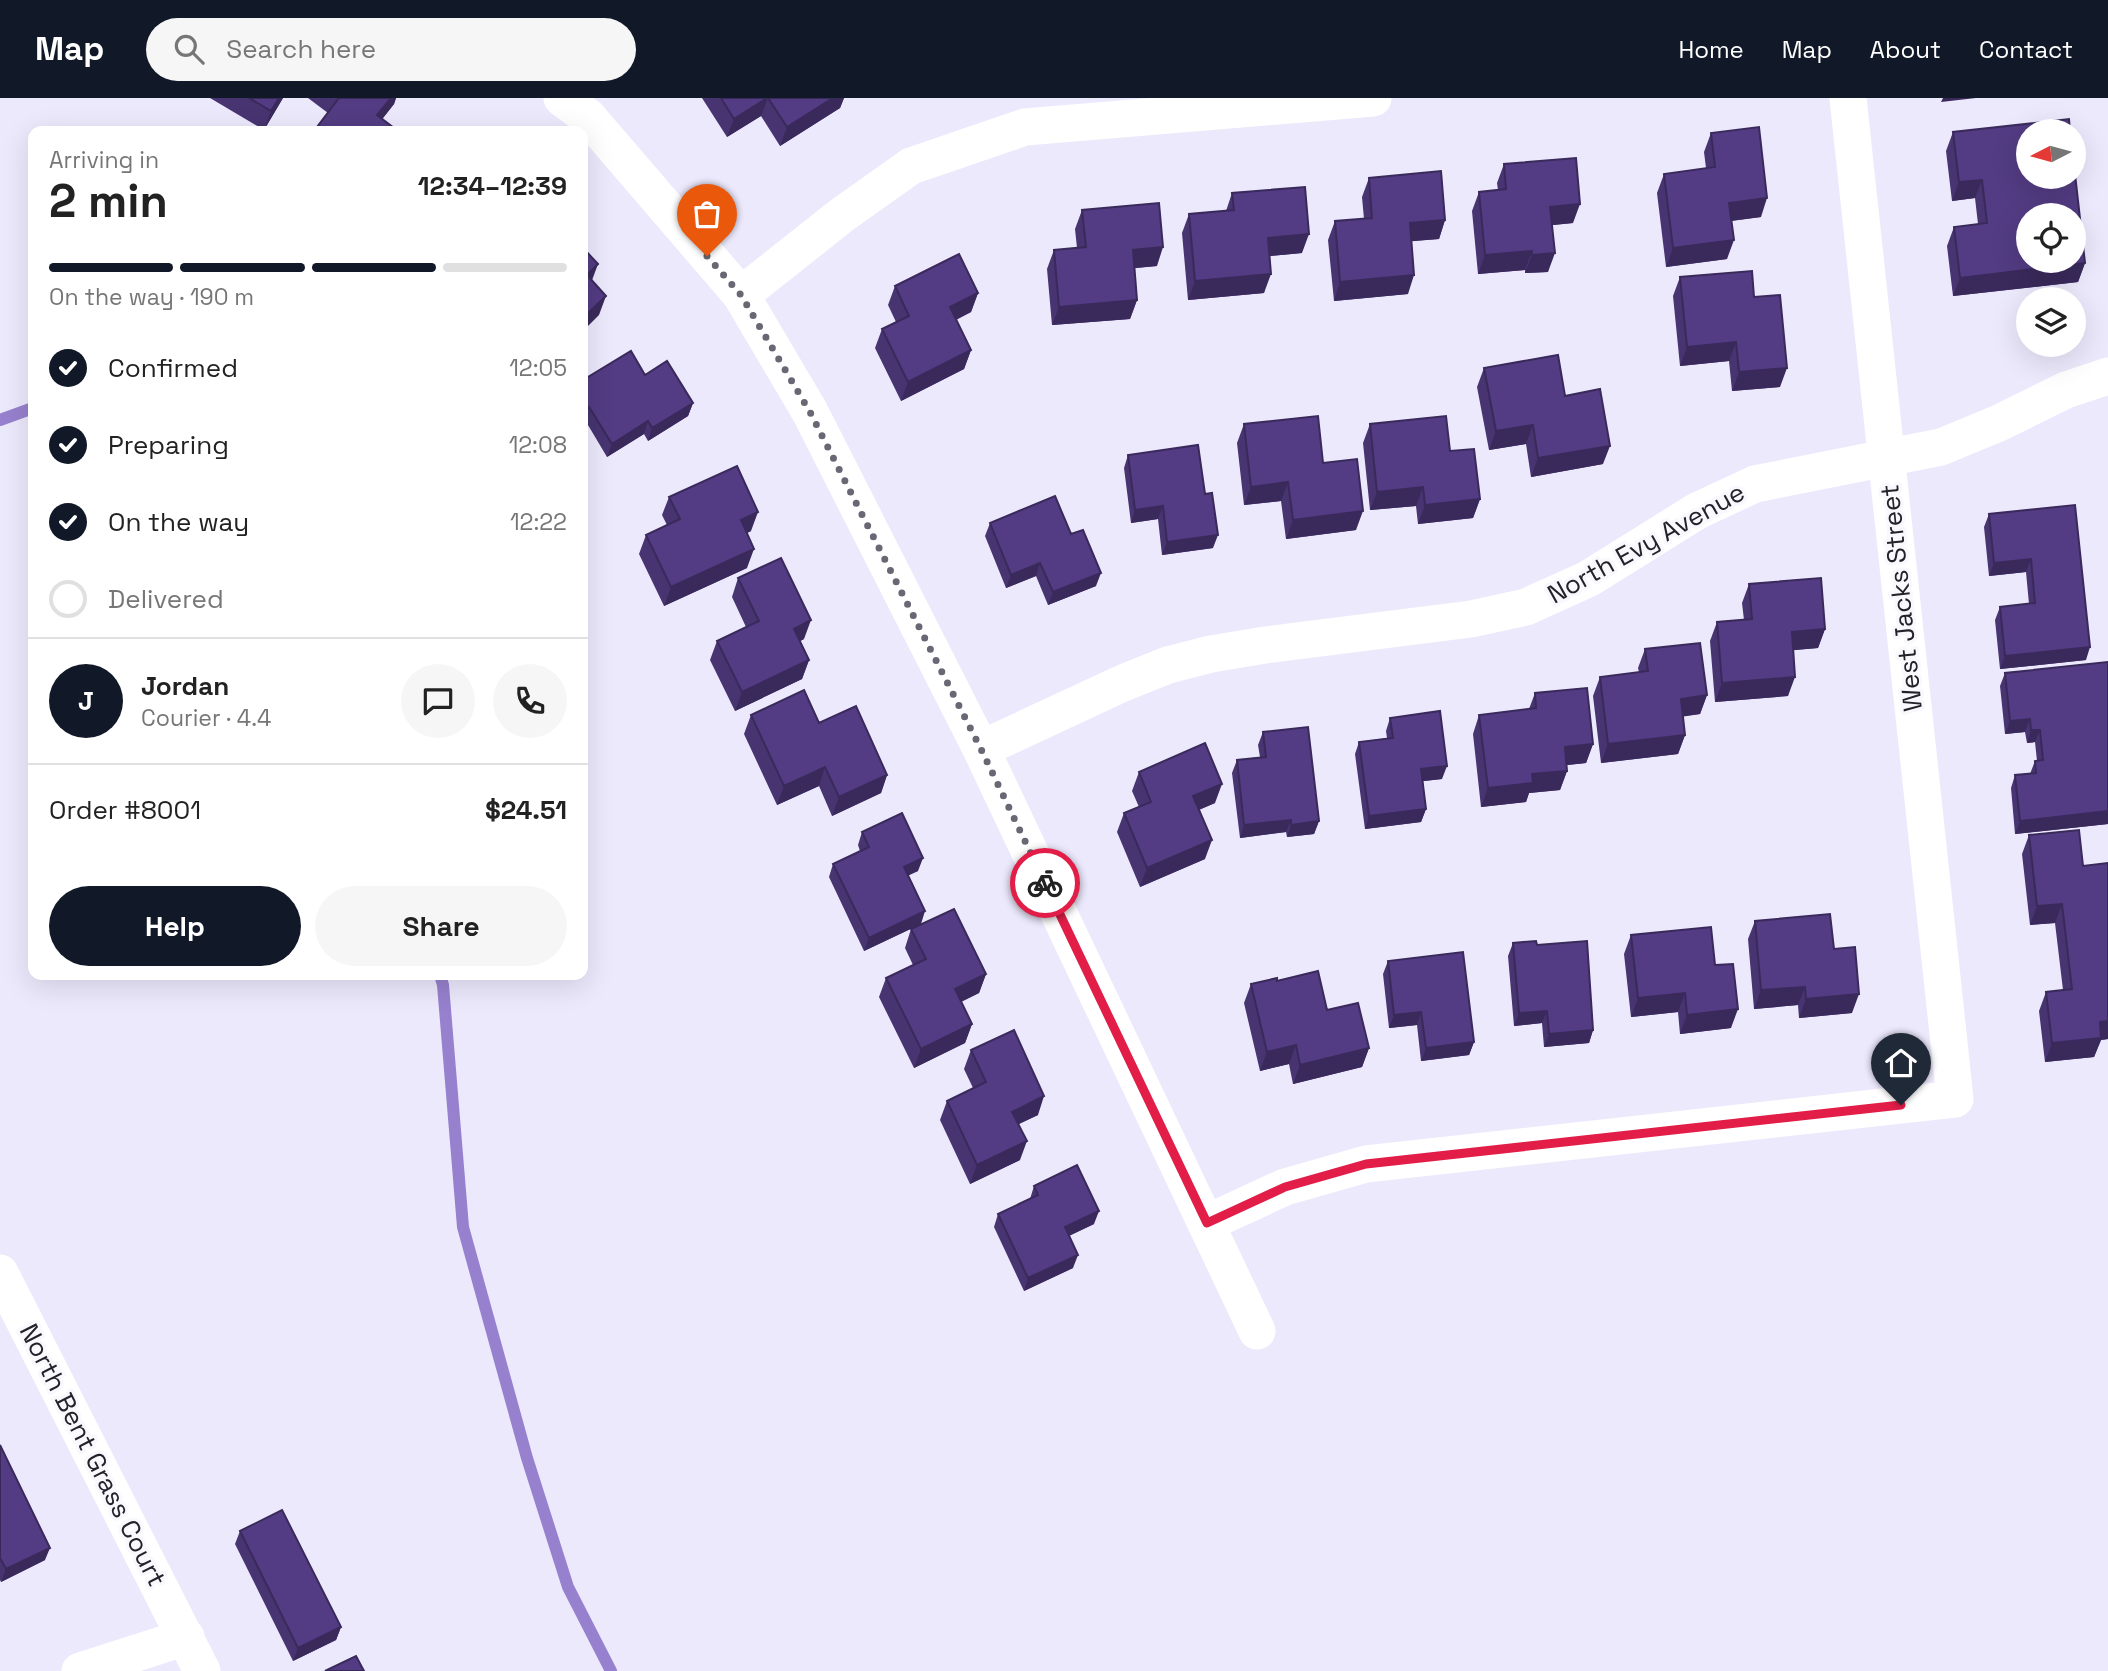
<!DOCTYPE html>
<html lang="en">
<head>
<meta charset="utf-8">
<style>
  body { margin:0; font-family:"Space Grotesk",sans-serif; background:#f6f6f6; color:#222; height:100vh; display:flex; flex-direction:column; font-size:26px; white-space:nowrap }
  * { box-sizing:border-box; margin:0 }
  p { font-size:23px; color:#767676 }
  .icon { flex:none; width:38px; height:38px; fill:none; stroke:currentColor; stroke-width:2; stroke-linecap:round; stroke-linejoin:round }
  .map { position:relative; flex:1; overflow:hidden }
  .sheet { position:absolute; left:28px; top:28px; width:560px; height:854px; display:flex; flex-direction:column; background:#fff; border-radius:14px; box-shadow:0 7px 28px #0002 }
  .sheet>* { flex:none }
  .needle { width:46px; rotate:264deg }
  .fabs { position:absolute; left:2016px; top:21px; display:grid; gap:14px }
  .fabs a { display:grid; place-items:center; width:70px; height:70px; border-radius:50%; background:#fff; box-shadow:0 7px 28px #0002; font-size:35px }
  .pin { position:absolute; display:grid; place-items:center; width:60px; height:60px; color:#fff; margin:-72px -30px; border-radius:50% 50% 50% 0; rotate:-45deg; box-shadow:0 0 7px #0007 }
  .pin .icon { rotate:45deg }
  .courier { position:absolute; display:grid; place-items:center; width:70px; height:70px; margin:-35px; border:5px solid #e11d48; border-radius:50%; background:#fff; color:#222; box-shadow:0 2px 9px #0007 }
  .overview em { font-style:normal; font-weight:600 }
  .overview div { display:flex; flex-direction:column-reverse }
  .overview { display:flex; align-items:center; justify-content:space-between; height:119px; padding:0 21px }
  h1 { font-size:46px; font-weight:600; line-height:52px }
  .bar { display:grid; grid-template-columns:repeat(4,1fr); gap:10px 7px; align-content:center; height:84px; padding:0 21px }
  .bar i { height:9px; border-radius:5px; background:#e0e0e0 }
  .bar .selected { background:#111827 }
  .bar p { grid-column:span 4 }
  .line { display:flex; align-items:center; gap:18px; padding:0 21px; border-top:2px solid #e0e0e0 }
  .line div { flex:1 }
  .round { display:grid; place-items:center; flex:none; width:74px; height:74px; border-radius:37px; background:#f6f6f6 }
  ol { padding:0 21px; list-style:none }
  li { display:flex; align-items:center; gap:21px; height:77px }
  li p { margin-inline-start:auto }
  li .icon { padding:7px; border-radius:50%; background:#111827; color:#fff; stroke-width:4 }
  li:last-child { color:#767676 }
  li i { width:38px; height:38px; border:4px solid #e0e0e0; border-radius:50% }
  .button { display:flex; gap:14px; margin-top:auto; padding:14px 21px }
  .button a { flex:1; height:80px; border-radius:42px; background:#111827; color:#fff; font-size:28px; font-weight:600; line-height:80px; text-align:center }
  .button a+a { background:#f6f6f6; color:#222 }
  header { display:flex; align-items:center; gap:42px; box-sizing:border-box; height:98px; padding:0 35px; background:#111827; color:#fff }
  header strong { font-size:33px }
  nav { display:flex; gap:38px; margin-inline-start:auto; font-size:24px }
  .search { width:490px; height:63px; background:#f6f6f6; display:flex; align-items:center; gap:18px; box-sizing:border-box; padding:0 24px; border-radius:38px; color:#767676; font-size:26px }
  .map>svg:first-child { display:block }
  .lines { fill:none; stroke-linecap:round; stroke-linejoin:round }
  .stream { stroke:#9781ce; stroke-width:12 }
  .street { stroke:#fff; stroke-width:37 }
  .wall { fill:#473471 }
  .shaded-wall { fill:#3a2a5c }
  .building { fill:#533c83; stroke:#3a2a5c; stroke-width:2; fill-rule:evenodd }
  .done { stroke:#6a6774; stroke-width:7; stroke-dasharray:0 12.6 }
  .route { stroke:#e11d48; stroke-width:9 }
  .labels { text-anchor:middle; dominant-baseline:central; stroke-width:7; stroke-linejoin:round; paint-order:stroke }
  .street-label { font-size:26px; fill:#23212a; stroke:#f9f8fd }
</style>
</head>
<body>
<header>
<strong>Map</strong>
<div class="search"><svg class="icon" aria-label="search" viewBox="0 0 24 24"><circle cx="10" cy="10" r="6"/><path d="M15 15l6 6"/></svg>Search here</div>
<nav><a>Home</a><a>Map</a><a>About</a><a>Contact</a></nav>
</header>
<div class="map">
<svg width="2108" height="1573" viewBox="0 0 2108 1573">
  <rect width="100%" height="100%" fill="#ede9fd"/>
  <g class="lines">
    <path class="stream" d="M0 322 33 310
      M440 877 443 887 463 1129 527 1360 568 1489 611 1573"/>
    <path class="street" d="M562 0 588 19 741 197 810 314 981 651 1257 1233
      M741 197 842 117 911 68 1025 29 1373 0
      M981 651 1123 585 1168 567 1211 556 1265 547 1471 521 1526 509 1588 481 1697 413 1755 386 1941 349 1999 325 2066 292 2108 278
      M1207 1125 1285 1089 1366 1066 1955 1001 1848 0
      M0 1175 202 1573
      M80 1573 186 1539"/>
  </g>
  <path class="wall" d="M210 0H283L264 32Z
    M308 0H396L394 6 382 21 328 15Z
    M702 0H844L840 10 780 48 761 18 727 39Z
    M1953 34 2085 165 2078 184 1953 198 1947 148 1954 129 1978 126 1975 100 1952 103 1946 53Z
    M1711 35 1761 119 1731 123 1727 161 1666 169 1657 95 1664 76 1706 70 1704 54Z
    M1504 66 1573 125 1552 127 1548 174 1525 175V172L1478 176 1472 113 1479 94 1498 92 1497 85Z
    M1369 80 1445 122 1439 141 1411 143 1408 196 1334 203 1328 142 1335 123 1364 121 1362 99Z
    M1232 95 1302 155 1270 158 1264 195 1188 202 1182 135 1189 116 1226 113Z
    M1082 112 1157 168 1134 170 1137 202 1130 221 1052 227 1047 171 1054 152 1077 150 1075 131Z
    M1680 179 1754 199 1780 289 1732 293 1729 263 1680 268 1673 198Z
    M895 188 978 195 971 214 956 222 971 252 964 271 901 303 875 250 882 231 896 224 888 207Z
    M1484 270 1565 298 1603 366 1531 379 1526 346 1489 352 1477 289Z
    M645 277 693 305 688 318 648 343 644 336 607 359 585 322 583 323V282Z
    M1244 326 1323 365 1356 432 1286 441 1281 403 1244 407 1237 345Z
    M1370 326 1450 353 1480 401 1473 420 1418 426 1416 408 1370 412 1363 345Z
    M1128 357 1205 396 1213 450 1162 457 1158 421 1131 425 1124 370Z
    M669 399 751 433 747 435V470L664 508 639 456 646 437 667 427 662 417Z
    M2075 407 2086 562 2000 571 1995 522 2000 509 2029 506 2026 474 1989 478 1984 429 1989 416Z
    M990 425 1071 436 1096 488 1048 507 1036 478 1006 490 985 438Z
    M738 480 804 541 800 543 809 562 802 581 735 613 710 562 717 543 746 529 732 499Z
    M1749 486 1825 531 1818 550 1793 552 1788 598 1715 604 1710 543 1717 524 1744 522 1742 505Z
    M1645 551 1707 597 1700 616 1683 618 1685 637 1678 656 1601 665 1593 598 1600 579 1639 574 1638 570Z
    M2108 564V726L2015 736 2011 690 2015 677 2030 676 2035 663H2037L2035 644 2027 645 2025 634 2005 636 2000 588 2005 575Z
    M1535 595 1593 646 1586 665 1567 667V673L1560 692 1529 695 1526 704 1481 709 1473 636 1479 617 1529 611Z
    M751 617 819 625 887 677 881 695 832 718 819 688 777 707 744 636Z
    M1390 620 1442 681 1423 683 1426 711 1421 724 1365 731 1355 656 1359 644 1387 640 1386 633Z
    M1263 634 1319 723 1314 736 1287 739 1286 734 1240 740 1232 675 1237 662 1260 659 1258 647Z
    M1139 674 1215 705 1199 712 1205 761 1140 789 1117 734 1124 715 1139 709 1132 693Z
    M862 734 918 773 908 777 921 826 864 853 829 779 833 766 860 753 858 747Z
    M2029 737 2083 768 2108 765V941L2101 942 2094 959 2045 964 2039 913 2046 894 2063 892 2055 825 2030 827 2022 756Z
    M1755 823 1834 851 1852 915 1799 920 1798 907 1754 911 1748 841Z
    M911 831 986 876 979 895 961 904 972 926 965 945 914 970 879 899 886 880 913 867 905 850Z
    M1631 837 1715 867 1731 930 1680 936 1678 914 1631 919 1624 856Z
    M1513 845 1537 847 1593 932 1589 945 1544 949 1542 925 1514 928 1508 858Z
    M1388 863 1474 944 1469 957 1421 963 1417 927 1389 930 1383 876Z
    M1277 883 1327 912 1369 950 1362 969 1293 986 1289 966 1260 973 1244 905 1251 886Z
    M971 952 1038 1017 1019 1026 1020 1062 970 1086 940 1022 947 1003 973 990 964 971Z
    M1034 1088 1094 1126 1069 1138 1073 1170 1024 1193 994 1129 998 1116 1030 1101Z
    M0 1347 45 1462 1 1484 0 1482Z
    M240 1433 341 1529 336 1542 293 1563 235 1446Z"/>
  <path class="shaded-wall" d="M279 0H283L264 32 271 13Z
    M391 0H396L394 6 373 33 377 17Z
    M768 0 761 18 727 39 734 21Z
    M833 0H844L840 10 780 48 787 29Z
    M1943 0H1976L1941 4Z
    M1982 82 1975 100 1952 103 1959 84Z
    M1767 100 1761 119 1722 124 1729 105Z
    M1580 106 1573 125 1544 128 1550 109Z
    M1445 122 1439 141 1403 144 1410 125Z
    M1309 136 1302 155 1261 159 1268 140Z
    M1734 142 1727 161 1666 169 1673 150Z
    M1163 149 1157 168 1126 171 1133 152Z
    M1532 153 1525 172 1478 176 1485 157Z
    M1555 155 1548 174 1525 175 1532 157Z
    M2085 165 2078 184 1953 198 1960 180Z
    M598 166 591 185 587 177Z
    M1271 176 1264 195 1188 202 1195 183Z
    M1414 177 1408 196 1334 203 1340 184Z
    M978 195 971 214 943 228 950 209Z
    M606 198 599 217 583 233V220Z
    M1137 202 1130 221 1052 227 1059 209Z
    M1736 244 1729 263 1680 268 1687 249Z
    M971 252 964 271 901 303 908 284Z
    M1787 270 1780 289 1732 293 1739 274Z
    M693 305 688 318 648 343 652 330Z
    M589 309 585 322 583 323V316L585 312Z
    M648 323 644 336 607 359 612 346Z
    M1533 327 1526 346 1489 352 1496 333Z
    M1610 348 1603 366 1531 379 1538 360Z
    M1288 384 1281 403 1244 407 1251 389Z
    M1423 389 1416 408 1370 412 1377 394Z
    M1480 401 1473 420 1418 426 1425 407Z
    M1163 408 1158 421 1131 425 1135 412Z
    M1363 413 1356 432 1286 441 1293 422Z
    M758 414 751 433 735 441 741 422Z
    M1218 437 1213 450 1162 457 1167 444Z
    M754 451 747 470 664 508 671 489Z
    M2031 461 2026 474 1989 478 1994 465Z
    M1040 465 1036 478 1006 490 1011 477Z
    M1101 475 1096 488 1048 507 1053 494Z
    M811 522 804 541 787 550 794 531Z
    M1825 531 1818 550 1785 553 1792 534Z
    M2090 549 2086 562 2000 571 2005 558Z
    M809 562 802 581 735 613 742 594Z
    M1795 579 1788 598 1715 604 1722 585Z
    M1707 597 1700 616 1674 620 1681 601Z
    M2030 621 2025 634 2005 636 2010 623Z
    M2031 632H2040L2035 644 2027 645Z
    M1685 637 1678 656 1601 665 1608 646Z
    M1593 646 1586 665 1558 668 1565 649Z
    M1447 668 1442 681 1416 684 1421 671Z
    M825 669 819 688 777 707 784 688Z
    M1567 673 1560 692 1529 695 1526 704 1481 709 1488 690 1532 676Z
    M887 677 881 695 832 718 839 699Z
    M1222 686 1215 705 1186 717 1193 698Z
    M1426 711 1421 724 1365 731 1369 718Z
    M2108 713V726L2015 736 2020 723Z
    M1291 722 1286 734 1240 740 1244 727Z
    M1319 723 1314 736 1287 739 1291 727Z
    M1212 742 1205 761 1140 789 1147 770Z
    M923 760 918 773 899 782 904 769Z
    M2062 806 2055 825 2030 827 2037 808Z
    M925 813 921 826 864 853 869 840Z
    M986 876 979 895 948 910 955 891Z
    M1805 889 1798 907 1754 911 1761 892Z
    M1685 895 1678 914 1631 919 1638 900Z
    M1859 896 1852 915 1799 920 1806 901Z
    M1738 911 1731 930 1680 936 1687 917Z
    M1547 913 1542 925 1514 928 1519 915Z
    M1421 914 1417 927 1389 930 1394 917Z
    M2108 923V941L2101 942 2094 959 2045 964 2052 945 2100 924Z
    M972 926 965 945 914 970 921 951Z
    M1593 932 1589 945 1544 949 1549 936Z
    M1474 944 1469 957 1421 963 1426 950Z
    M1296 947 1289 966 1260 973 1267 954Z
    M1369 950 1362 969 1293 986 1300 967Z
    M1044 998 1038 1017 1006 1032 1012 1014Z
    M1027 1043 1020 1062 970 1086 977 1067Z
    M1099 1113 1094 1126 1060 1142 1065 1129Z
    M1078 1157 1073 1170 1024 1193 1028 1180Z
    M50 1450 45 1462 1 1484 6 1471Z
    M341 1529 336 1542 293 1563 298 1550Z"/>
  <path class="building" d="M249 0H279L271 13Z
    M339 0H391L377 17 398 33H314Z
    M721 0H767L734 21Z
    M768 0H833L787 29Z
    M2069 21 2070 33H2028V79H2074V67L2085 165 1960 180 1954 129 1987 125 1982 82 1959 84 1953 34ZM2028 117H2074V163H2028Z
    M1759 29 1767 100 1729 105 1734 142 1673 150 1664 76 1715 69 1711 35Z
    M1576 60 1580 106 1550 109 1555 155 1532 157V153L1485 157 1479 94 1506 91 1504 66Z
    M1441 73 1445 122 1410 125 1414 177 1340 184 1335 123 1372 120 1369 80Z
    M1305 89 1309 136 1268 140 1271 176 1195 183 1189 116 1234 112 1232 95Z
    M1159 105 1163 149 1133 152 1137 202 1059 209 1054 152 1086 149 1082 112Z
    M583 150 598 166 587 177 606 198 583 220Z
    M959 156 978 195 950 209 971 252 908 284 882 231 909 218 895 188Z
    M1752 173 1754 199 1780 197 1787 270 1739 274 1736 244 1687 249 1680 179Z
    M631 253 645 277 667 263 693 305 652 330 648 323 612 346 589 309 585 312 583 309V282Z
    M1558 257 1565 298 1600 291 1610 348 1538 360 1533 327 1496 333 1484 270Z
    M1318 318 1323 365 1357 361 1363 413 1293 422 1288 384 1251 389 1244 326Z
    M1446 318 1450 353 1474 351 1480 401 1425 407 1423 389 1377 394 1370 326Z
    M1198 347 1205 396 1212 395 1218 437 1167 444 1163 408 1135 412 1128 357Z
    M737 368 758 414 741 422 754 451 671 489 646 437 680 421 669 399Z
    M1055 398 1071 436 1083 432 1101 475 1053 494 1040 465 1011 477 990 425Z
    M2075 407 2090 549 2005 558 2000 509 2035 505 2031 461 1994 465 1989 416Z
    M781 460 811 522 794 531 809 562 742 594 717 543 759 523 738 480Z
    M1821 480 1825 531 1792 534 1795 579 1722 585 1717 524 1752 521 1749 486Z
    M1700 545 1707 597 1681 601 1685 637 1608 646 1600 579 1648 573 1645 551Z
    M2108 564V713L2020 723 2015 677 2036 675 2035 663 2043 662 2040 632H2031L2030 621 2010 623 2005 575Z
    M1587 590 1593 646 1565 649 1567 673 1532 676 1533 685 1488 690 1479 617 1536 610 1535 595Z
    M804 592 819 625 856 608 887 677 839 699 825 669 784 688 751 617Z
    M1440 613 1447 668 1421 671 1426 711 1369 718 1359 644 1393 640 1390 620Z
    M1308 629 1319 723 1291 727V722L1244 727 1237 662 1266 659 1263 634Z
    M1205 645 1222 686 1193 698 1212 742 1147 770 1124 715 1151 704 1139 674Z
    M902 715 923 760 904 769 925 813 869 840 833 766 869 749 862 734Z
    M2079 732 2083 768 2108 765V923L2100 924 2101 940 2052 945 2046 894 2072 891 2062 806 2037 808 2029 737Z
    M954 811 986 876 955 891 972 926 921 951 886 880 926 861 911 831Z
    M1830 816 1834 851 1855 849 1859 896 1806 901 1805 889 1761 892 1755 823Z
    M1711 829 1715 867 1733 866 1738 911 1687 917 1685 895 1638 900 1631 837Z
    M1536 843 1537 847 1587 843 1593 932 1549 936 1547 913 1519 915 1513 845Z
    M1463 854 1474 944 1426 950 1421 914 1394 917 1388 863Z
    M1318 873 1327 912 1358 905 1369 950 1300 967 1296 947 1267 954 1251 886 1277 880V883Z
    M1014 932 1044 998 1012 1014 1027 1043 977 1067 947 1003 986 984 971 952Z
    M1077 1067 1099 1113 1065 1129 1078 1157 1028 1180 998 1116 1038 1097 1034 1088Z
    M0 1347 50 1450 6 1471 0 1460Z
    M282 1412 341 1529 298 1550 240 1433Z
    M356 1558 364 1573H325Z"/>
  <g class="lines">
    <path class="done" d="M707 158 741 197 810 314 981 651 1045 785"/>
    <path class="route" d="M1045 785 1207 1125 1285 1089 1366 1066 1901 1007"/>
  </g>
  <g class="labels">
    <g class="street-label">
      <text transform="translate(1646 445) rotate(-29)">North Evy Avenue</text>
      <text transform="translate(1901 500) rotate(-96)">West Jacks Street</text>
      <text transform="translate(93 1357) rotate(63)">North Bent Grass Court</text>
    </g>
  </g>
</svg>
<div class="fabs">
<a><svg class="needle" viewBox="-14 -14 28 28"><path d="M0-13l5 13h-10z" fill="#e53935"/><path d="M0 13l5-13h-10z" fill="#767676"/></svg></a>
<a><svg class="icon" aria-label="locate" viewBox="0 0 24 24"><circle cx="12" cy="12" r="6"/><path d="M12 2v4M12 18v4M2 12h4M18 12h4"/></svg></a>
<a><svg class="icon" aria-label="layers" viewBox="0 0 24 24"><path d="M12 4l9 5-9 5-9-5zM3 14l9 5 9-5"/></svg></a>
</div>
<div class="pin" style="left:707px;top:158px;background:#ea580c"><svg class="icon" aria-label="bag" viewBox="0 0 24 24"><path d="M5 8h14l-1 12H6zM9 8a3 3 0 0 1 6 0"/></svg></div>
<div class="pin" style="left:1901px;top:1007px;background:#1f2937"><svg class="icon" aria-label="home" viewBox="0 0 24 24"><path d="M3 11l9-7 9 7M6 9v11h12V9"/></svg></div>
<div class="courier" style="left:1045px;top:785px"><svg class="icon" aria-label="bike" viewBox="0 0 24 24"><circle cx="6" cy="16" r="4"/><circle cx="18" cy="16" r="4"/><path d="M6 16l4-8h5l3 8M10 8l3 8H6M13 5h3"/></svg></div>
<section class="sheet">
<div class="overview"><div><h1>2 min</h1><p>Arriving in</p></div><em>12:34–12:39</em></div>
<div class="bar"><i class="selected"></i><i class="selected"></i><i class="selected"></i><i></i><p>On the way · 190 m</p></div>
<ol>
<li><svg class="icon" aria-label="check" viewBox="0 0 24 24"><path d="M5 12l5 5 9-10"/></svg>Confirmed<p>12:05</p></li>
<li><svg class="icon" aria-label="check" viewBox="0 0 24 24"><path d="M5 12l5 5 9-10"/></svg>Preparing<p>12:08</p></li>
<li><svg class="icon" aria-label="check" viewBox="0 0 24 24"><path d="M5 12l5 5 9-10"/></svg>On the way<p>12:22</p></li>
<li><i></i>Delivered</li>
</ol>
<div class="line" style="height:126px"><b class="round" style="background:#111827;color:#fff">J</b><div><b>Jordan</b><p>Courier · 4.4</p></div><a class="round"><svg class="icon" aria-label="chat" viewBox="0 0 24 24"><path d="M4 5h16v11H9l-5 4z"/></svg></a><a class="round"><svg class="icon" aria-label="phone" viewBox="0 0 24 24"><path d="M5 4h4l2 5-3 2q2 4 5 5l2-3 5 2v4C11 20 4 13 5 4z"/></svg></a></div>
<div class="line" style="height:91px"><div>Order #8001</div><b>$24.51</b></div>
<div class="button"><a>Help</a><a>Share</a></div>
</section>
</div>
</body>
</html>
